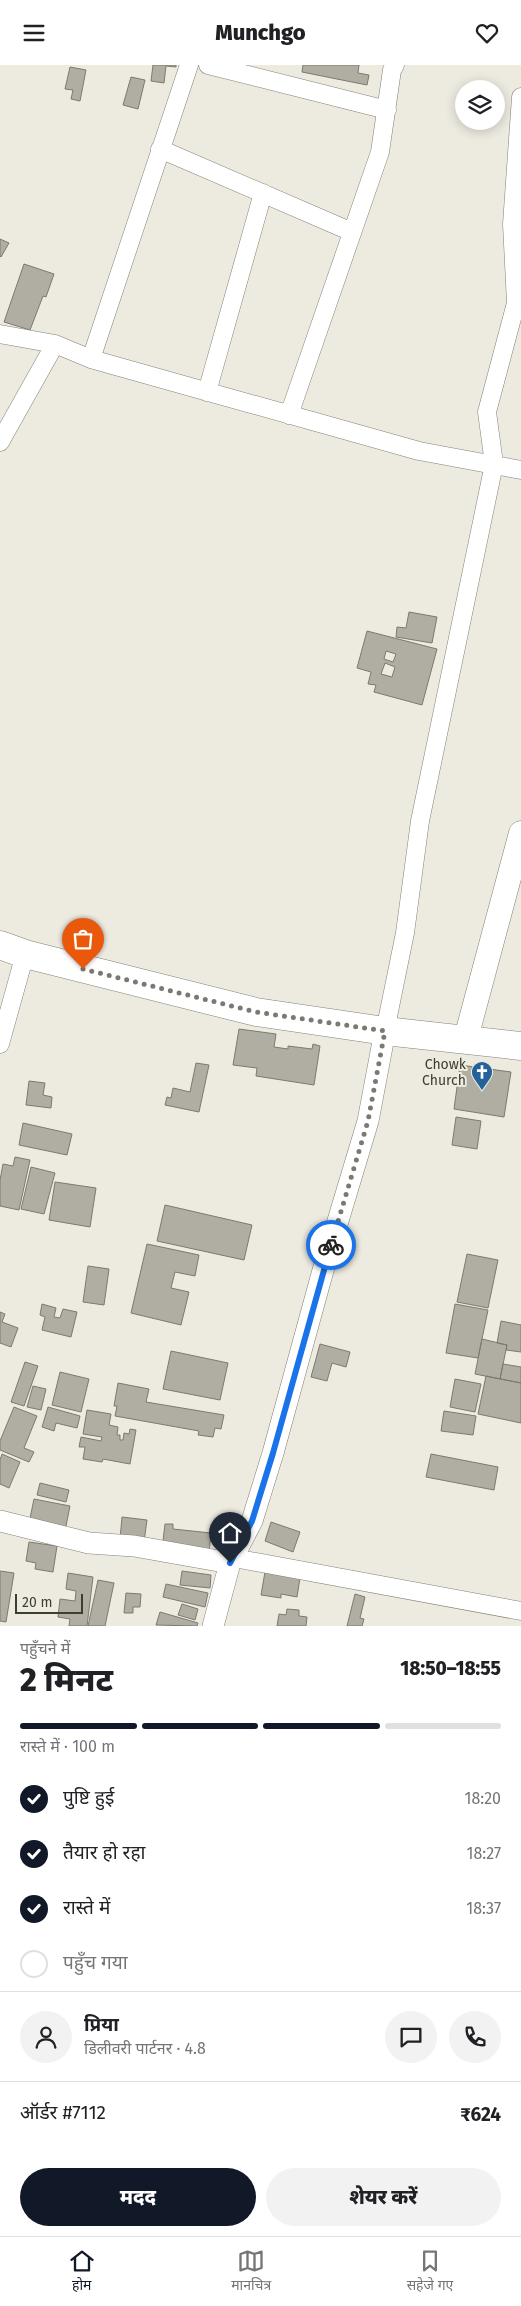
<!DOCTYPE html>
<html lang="hi">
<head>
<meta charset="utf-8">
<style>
  body { margin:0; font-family:"Fira Sans","Noto Sans Devanagari",sans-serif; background:#f2f2f2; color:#202124; height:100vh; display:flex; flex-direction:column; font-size:19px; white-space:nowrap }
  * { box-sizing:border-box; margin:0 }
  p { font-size:16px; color:#757577 }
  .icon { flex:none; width:28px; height:28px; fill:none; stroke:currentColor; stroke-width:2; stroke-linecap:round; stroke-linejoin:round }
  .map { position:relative; height:1561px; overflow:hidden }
  .details { display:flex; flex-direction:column; background:#fff; flex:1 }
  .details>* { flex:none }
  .tools { position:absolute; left:455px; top:15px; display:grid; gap:10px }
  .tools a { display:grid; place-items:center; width:50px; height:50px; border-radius:50%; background:#fff; box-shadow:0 2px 12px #0003; font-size:25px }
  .scale { position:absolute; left:15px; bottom:12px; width:68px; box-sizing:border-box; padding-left:5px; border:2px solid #3d3c37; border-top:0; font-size:14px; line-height:18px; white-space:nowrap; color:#3d3c37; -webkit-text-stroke:4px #edebe0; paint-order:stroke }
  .pin { position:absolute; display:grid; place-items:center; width:42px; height:42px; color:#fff; margin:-51px -21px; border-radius:50% 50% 50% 0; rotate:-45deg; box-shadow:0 0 5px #0007 }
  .pin .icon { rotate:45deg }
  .courier { position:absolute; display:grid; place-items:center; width:50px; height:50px; margin:-25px; border:4px solid #1a73e8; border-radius:50%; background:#fff; color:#222; box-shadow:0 1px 6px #0007 }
  .overview em { font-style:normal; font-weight:800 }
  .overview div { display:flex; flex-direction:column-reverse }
  .overview { display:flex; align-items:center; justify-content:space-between; height:85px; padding:0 20px }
  h1 { font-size:32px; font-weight:800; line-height:38px }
  .bar { display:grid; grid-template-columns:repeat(4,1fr); gap:8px 5px; align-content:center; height:60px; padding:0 20px }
  .bar i { height:6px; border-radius:4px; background:#e0e0e0 }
  .bar .current { background:#111827 }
  .bar p { grid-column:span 4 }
  .line { display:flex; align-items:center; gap:12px; padding:0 20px; border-top:1px solid #e0e0e0 }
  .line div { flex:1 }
  .round { display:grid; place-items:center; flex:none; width:52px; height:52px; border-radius:26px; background:#f2f2f2 }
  ol { padding:0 20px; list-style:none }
  li { display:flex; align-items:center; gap:15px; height:55px }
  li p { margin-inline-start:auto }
  li .icon { padding:5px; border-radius:50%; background:#111827; color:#fff; stroke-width:4 }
  li:last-child { color:#757577 }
  li i { width:28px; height:28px; border:2px solid #e0e0e0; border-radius:50% }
  .cta { display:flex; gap:10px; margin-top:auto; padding:10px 20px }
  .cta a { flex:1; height:58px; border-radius:30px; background:#111827; color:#fff; font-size:20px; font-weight:800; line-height:58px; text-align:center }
  .cta a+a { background:#f2f2f2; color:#202124 }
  header { display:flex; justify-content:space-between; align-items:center; height:65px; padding:0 20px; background:#fff; font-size:22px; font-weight:800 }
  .menu { display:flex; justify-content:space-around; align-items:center; height:70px; border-top:1px solid #e0e0e0; background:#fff; font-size:14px; color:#757577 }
  .menu a { display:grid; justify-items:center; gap:2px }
  .menu .current { color:#111827 }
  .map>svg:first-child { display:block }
  .building { fill:#b0aea3; stroke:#7c7a70; fill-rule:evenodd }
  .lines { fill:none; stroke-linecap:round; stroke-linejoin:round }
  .minor-casing { stroke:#838177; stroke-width:19 }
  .tertiary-casing { stroke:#838177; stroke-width:22 }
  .secondary-casing { stroke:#838177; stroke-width:25 }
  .primary-casing { stroke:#838177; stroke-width:29 }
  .minor { stroke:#fff; stroke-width:18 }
  .tertiary { stroke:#fff; stroke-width:21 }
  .secondary { stroke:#fff; stroke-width:24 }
  .primary { stroke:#fff; stroke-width:28 }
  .done { stroke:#7b7972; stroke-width:5; stroke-dasharray:0 9 }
  .route { stroke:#1a73e8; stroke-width:6 }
  .labels { text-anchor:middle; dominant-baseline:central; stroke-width:4; stroke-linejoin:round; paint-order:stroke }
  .poi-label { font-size:14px; fill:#3d3c37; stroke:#edebe0; text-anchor:end }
</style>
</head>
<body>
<header><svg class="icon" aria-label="menu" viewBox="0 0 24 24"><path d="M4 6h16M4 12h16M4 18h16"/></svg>Munchgo<svg class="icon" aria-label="heart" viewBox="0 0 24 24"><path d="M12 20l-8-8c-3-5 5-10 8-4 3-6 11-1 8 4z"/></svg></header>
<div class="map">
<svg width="521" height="1561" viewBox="0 0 521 1561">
  <rect width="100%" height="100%" fill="#edebe0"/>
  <path class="building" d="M153 0H176V2L166 1 164 18 151 16Z
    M303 0H359L358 8 369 10 367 20 302 7Z
    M70 2 86 5 80 36 71 34 73 25 65 24Z
    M131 12 145 15 138 44 123 40Z
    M0 174 9 178 1 192 0 191Z
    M24 199 54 209 46 232 43 231 30 265 4 257Z
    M409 547 437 552 432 578 396 572 397 562 406 563Z
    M367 566 437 584 422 640 374 627 376 620 368 619 371 607 357 603ZM386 586 396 589 393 597 384 594ZM385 598 395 602 392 612 381 609Z
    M239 964 276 969 274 982 288 984V981L312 984 313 979 320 981 314 1020 256 1011 257 1003 233 1000Z
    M196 998 209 1000 199 1047 165 1040 167 1032 171 1033 173 1023 190 1027Z
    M460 1000 511 1007 504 1052 454 1044Z
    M29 1016 45 1018 43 1030 52 1032 51 1043 26 1040Z
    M456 1052 481 1056 477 1084 452 1080Z
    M23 1058 72 1069 67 1090 19 1080Z
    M15 1092 30 1095 19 1145 0 1141V1115L3 1099 13 1101Z
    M31 1102 55 1108 44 1149 21 1144Z
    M55 1117 96 1123 90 1162 49 1155Z
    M165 1140 252 1160 244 1195 157 1176Z
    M147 1179 199 1190 195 1211 175 1207 171 1223 189 1227 181 1260 131 1248Z
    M467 1189 498 1195 488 1243 457 1237Z
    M88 1201 109 1204 104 1240 83 1237Z
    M42 1239 56 1243 54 1252 60 1253 63 1244 77 1247 71 1272 42 1265 45 1252 40 1250Z
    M455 1239 488 1245 478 1293 446 1288Z
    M0 1247 5 1249 2 1257 18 1263 11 1282 0 1278Z
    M501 1256 521 1260V1287L506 1285 507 1280 497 1278Z
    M482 1274 507 1280 500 1314 475 1309Z
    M320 1279 350 1287 346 1302 332 1298 327 1316 311 1312Z
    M171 1286 228 1298 220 1335 163 1324Z
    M25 1297 38 1301 24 1341 11 1337Z
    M503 1299 521 1302V1318L500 1314Z
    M60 1307 89 1314 81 1347 52 1340Z
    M486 1311 521 1318V1358L478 1349Z
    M455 1314 481 1319 475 1347 450 1342Z
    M118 1318 149 1324 146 1337 224 1350 221 1364 215 1363 213 1372 198 1370 199 1366 115 1351 117 1341H114Z
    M33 1321 46 1324 41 1345 27 1342Z
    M14 1342 37 1351 24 1383 34 1387 29 1397 0 1385V1376Z
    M48 1342 80 1351 77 1363 56 1358 54 1366 42 1362Z
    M87 1345 111 1349 109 1360 118 1362 117 1370H120V1375H123L124 1368 129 1369 130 1364 136 1365 130 1399 103 1394 102 1397 83 1394 85 1382H79L81 1372 101 1376 102 1372 83 1369Z
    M444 1346 476 1351 473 1370 441 1366Z
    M2 1389 20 1397 9 1423 0 1419V1395Z
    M431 1389 498 1402 494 1425 426 1412Z
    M40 1418 69 1425 66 1437 37 1430Z
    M34 1434 70 1441 65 1466 29 1458Z
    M122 1452 147 1455 144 1477 120 1474Z
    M271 1457 300 1467 293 1487 265 1476Z
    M165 1459H173V1464L211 1468 209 1489 162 1484Z
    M29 1477 57 1481 53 1507 35 1504 36 1498 26 1496Z
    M0 1506 14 1508 6 1557 0 1556Z
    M182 1506 211 1510 210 1523 180 1520Z
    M265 1507 300 1513 297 1532 281 1529V1533L261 1530Z
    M68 1508 93 1512 87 1561H69L70 1554 58 1552 60 1534 75 1536 76 1526 66 1524Z
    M98 1515 114 1518 105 1561H88Z
    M166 1519 208 1528 205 1542 163 1532Z
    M126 1528 141 1529 140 1542H133V1548H124Z
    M355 1529 365 1532 360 1553 364 1554 362 1561H347Z
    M182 1539 198 1544 195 1555 178 1550Z
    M287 1544 299 1545V1551L307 1552 306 1561H277L279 1549 286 1550Z
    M160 1547 198 1558 197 1561 156 1560Z"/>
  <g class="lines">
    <g class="minor-casing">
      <path id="minor" d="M208 0 387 45
        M160 84 352 167
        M0 269 55 279 91 294 419 386 521 405
        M91 294 189 0
        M207 327 263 128
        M289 350 380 87 392 5 395 0
        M0 377 55 279
        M385 966 405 868 420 756 494 399 487 347 516 238 512 159 521 32
        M0 979 25 889
        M234 1493 521 1546"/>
    </g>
    <g class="tertiary-casing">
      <path id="tertiary" d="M0 1456 89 1478 134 1481 230 1498
        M213 1561 230 1498 252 1456 273 1388 322 1209 368 1056 385 966"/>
    </g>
    <g class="secondary-casing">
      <path id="secondary" d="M466 973 521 768"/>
    </g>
    <g class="primary-casing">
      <path id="primary" d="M0 880 25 889 256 947 385 966 521 981"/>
    </g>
    <use href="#minor" class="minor"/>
    <use href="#tertiary" class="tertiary"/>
    <use href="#secondary" class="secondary"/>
    <use href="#primary" class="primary"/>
  </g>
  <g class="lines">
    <path class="done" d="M83 904 256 947 385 966 368 1056 331 1180"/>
    <path class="route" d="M230 1498 252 1456 273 1388 331 1180"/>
  </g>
  <defs>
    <g id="church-pin" transform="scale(1.125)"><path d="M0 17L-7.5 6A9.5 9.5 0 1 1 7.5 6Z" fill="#256299" stroke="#edebe0"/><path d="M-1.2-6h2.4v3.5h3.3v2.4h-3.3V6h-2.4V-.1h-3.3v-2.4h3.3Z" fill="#fff"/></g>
  </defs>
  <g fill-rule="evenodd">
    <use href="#church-pin" x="482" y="1007"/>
  </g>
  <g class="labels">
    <g class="poi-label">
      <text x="466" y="999">Chowk<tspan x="466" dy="16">Church</tspan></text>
    </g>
  </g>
</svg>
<div class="tools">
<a><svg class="icon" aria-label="layers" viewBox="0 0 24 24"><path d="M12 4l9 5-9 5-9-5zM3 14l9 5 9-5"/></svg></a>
</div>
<div class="scale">20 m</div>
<div class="pin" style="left:83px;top:904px;background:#ea580c"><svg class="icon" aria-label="bag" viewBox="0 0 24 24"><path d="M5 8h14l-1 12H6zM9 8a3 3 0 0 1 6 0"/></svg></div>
<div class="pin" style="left:230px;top:1498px;background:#1f2937"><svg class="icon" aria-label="home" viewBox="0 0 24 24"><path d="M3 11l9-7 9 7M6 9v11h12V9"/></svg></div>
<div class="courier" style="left:331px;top:1180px"><svg class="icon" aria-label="bike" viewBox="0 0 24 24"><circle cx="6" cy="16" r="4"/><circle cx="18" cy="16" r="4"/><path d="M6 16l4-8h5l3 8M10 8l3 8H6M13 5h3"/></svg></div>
</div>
<section class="details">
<div class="overview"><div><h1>2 मिनट</h1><p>पहुँचने में</p></div><em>18:50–18:55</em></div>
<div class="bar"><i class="current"></i><i class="current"></i><i class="current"></i><i></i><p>रास्ते में · 100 m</p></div>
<ol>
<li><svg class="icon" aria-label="check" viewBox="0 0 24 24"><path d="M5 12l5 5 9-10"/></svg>पुष्टि हुई<p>18:20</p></li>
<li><svg class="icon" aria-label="check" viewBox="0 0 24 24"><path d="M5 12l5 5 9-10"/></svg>तैयार हो रहा<p>18:27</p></li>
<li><svg class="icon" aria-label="check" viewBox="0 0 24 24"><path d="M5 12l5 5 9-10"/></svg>रास्ते में<p>18:37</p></li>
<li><i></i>पहुँच गया</li>
</ol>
<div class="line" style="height:90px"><a class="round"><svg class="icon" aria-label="person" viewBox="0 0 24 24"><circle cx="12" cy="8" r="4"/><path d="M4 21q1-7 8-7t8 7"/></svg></a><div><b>प्रिया</b><p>डिलीवरी पार्टनर · 4.8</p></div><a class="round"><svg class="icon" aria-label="chat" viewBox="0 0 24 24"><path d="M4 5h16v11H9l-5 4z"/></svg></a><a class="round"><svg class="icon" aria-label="phone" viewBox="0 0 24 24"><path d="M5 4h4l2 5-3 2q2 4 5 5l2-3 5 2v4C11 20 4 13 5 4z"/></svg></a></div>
<div class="line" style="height:65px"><div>ऑर्डर #7112</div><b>₹624</b></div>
<div class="cta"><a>मदद</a><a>शेयर करें</a></div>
</section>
<nav class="menu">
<a class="current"><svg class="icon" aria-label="home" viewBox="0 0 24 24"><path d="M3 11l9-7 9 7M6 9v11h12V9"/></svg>होम</a>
<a><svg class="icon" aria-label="map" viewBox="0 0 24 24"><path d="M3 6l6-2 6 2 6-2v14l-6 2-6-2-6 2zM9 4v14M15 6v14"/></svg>मानचित्र</a>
<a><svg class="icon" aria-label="saved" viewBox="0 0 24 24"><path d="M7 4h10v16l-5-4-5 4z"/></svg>सहेजे गए</a>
</nav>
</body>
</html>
